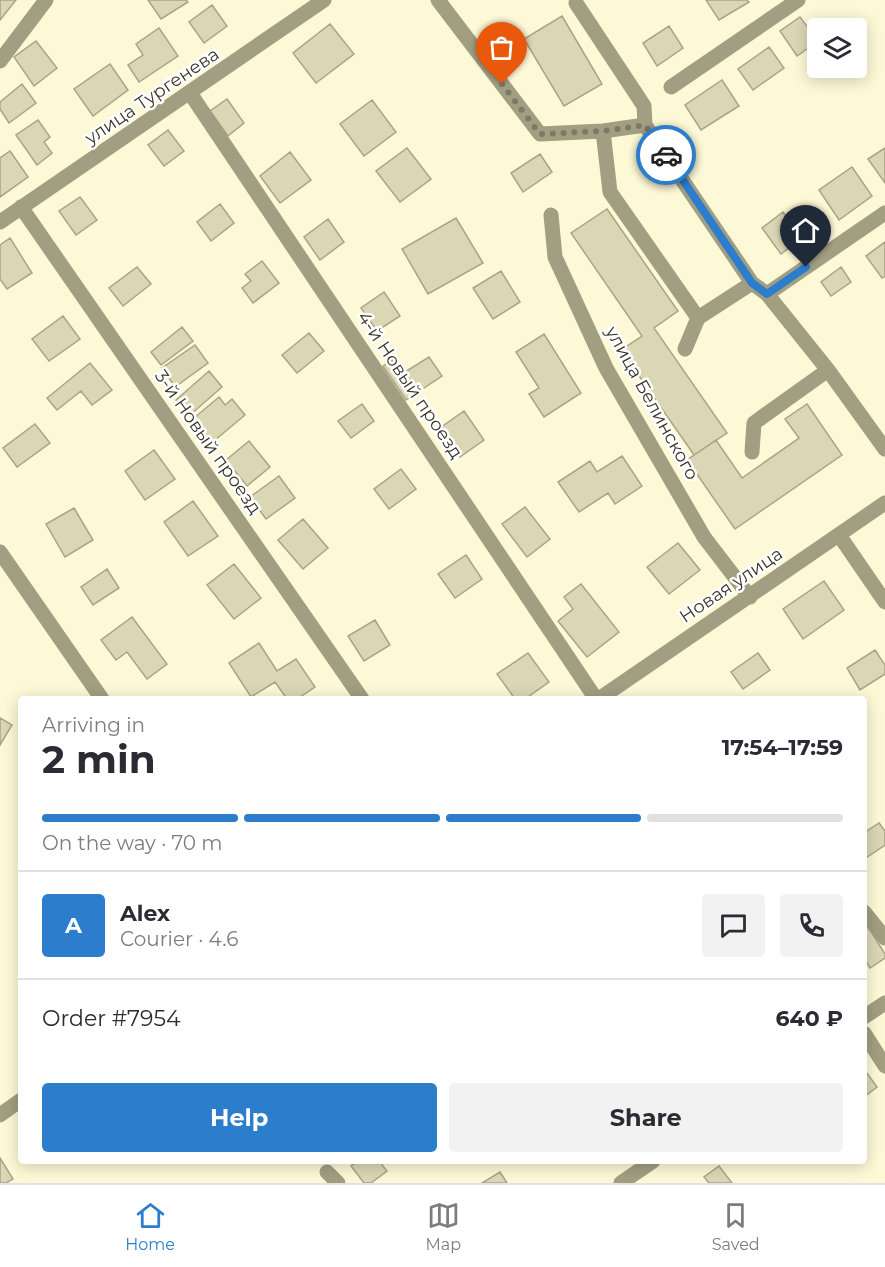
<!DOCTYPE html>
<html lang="en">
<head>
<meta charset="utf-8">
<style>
  body { margin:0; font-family:Montserrat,sans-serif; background:#f2f2f3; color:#2b2b33; height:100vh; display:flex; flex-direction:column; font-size:22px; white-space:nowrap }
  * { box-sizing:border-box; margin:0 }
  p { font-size:20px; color:#7c7c81 }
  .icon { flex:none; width:33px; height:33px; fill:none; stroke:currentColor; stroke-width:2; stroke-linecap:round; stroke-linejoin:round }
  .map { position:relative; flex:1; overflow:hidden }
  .side { position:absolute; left:18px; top:696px; width:849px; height:468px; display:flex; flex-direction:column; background:#fff; border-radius:6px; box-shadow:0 3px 15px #0003 }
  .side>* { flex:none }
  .fabs { position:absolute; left:807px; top:18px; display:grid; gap:12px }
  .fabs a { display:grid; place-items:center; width:60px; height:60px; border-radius:6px; background:#fff; box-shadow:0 3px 15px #0003; font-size:30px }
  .pin { position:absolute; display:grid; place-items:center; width:51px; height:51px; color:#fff; margin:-62px -26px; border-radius:50% 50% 50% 0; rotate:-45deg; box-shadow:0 0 6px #0007 }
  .pin .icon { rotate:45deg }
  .courier { position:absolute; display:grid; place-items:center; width:60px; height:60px; margin:-30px; border:4px solid #2c7dcc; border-radius:50%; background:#fff; color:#222; box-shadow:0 2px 8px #0007 }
  .head em { font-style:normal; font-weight:700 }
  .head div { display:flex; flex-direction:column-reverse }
  .head { display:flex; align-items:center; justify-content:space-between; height:102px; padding:0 24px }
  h1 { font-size:39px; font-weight:700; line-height:45px }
  .bar { display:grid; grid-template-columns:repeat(4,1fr); gap:9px 6px; align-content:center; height:72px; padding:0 24px }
  .bar i { height:8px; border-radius:4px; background:#e1e1e2 }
  .bar .current { background:#2c7dcc }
  .bar p { grid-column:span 4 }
  .line { display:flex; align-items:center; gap:15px; padding:0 24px; border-top:2px solid #e1e1e2 }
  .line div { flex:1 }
  .round { display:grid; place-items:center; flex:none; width:63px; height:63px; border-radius:6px; background:#f2f2f3 }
  .action { display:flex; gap:12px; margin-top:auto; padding:12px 24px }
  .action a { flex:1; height:69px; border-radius:6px; background:#2c7dcc; color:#fff; font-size:24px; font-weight:700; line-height:69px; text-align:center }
  .action a+a { background:#f2f2f3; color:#2b2b33 }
  .tab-bar { display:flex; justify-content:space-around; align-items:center; height:84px; border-top:2px solid #e1e1e2; background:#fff; font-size:16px; color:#7c7c81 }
  .tab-bar a { display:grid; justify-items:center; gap:3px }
  .tab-bar .current { color:#2c7dcc }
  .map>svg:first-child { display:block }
  .building { fill:#dbd7b5; stroke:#a9a584; stroke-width:1.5 }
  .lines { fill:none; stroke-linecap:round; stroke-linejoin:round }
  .minor { stroke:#a19e82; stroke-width:15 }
  .done { stroke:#7c7a65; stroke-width:6; stroke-dasharray:0 10.8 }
  .route { stroke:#2c7dcc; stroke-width:8 }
  .labels { text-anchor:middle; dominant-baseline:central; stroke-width:5; stroke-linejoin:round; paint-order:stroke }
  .street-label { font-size:18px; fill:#373528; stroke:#fff }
</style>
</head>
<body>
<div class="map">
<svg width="885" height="1183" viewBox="0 0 885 1183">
  <rect width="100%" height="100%" fill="#fdf9d6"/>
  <path class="building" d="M0 0H16L0 20Z
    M148 0H186L188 2 161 19Z
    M706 0H747L749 2 719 20Z
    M212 5 227 26 204 43 189 22Z
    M562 16 602 84 564 106 524 39Z
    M800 17 818 41 797 56 780 31Z
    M330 24 354 54 316 83 293 53Z
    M669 26 683 48 657 66 643 43Z
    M159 28 178 56 139 82 128 65 143 55 136 44Z
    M36 41 57 68 34 86 14 57Z
    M769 47 784 68 753 90 738 69Z
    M110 64 128 90 93 116 74 89Z
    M722 80 739 106 701 130 685 105Z
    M22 84 36 103 9 123 0 109V102Z
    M227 99 244 123 228 136 210 111Z
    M372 100 396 132 364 156 340 124Z
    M38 120 50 137 44 142 52 153 37 165 16 135Z
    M168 130 184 151 164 166 148 145Z
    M407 148 431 179 400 202 376 171Z
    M885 148V183L868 159Z
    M10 151 28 177 0 197V158Z
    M290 152 311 180 280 203 260 176Z
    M540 154 552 172 523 192 511 173Z
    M852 167 872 196 839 220 819 190Z
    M80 197 97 220 76 235 59 211Z
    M220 204 234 223 211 241 197 222Z
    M607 209 678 311 654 328 727 433 694 455 621 350 642 336 571 233Z
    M783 212 802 238 781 254 762 228Z
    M456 218 483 263 428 294 402 249Z
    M328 219 344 242 320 260 304 237Z
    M10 238 32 273 7 289 0 279V245Z
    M885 242V276L882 278 866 256Z
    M262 261 279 283 253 303 242 288 251 281 245 274Z
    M137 267 151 284 123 306 109 288Z
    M841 267 851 282 831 296 821 282Z
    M501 271 520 302 493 319 473 288Z
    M384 292 400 316 377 331 361 308Z
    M63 316 80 339 49 361 32 339Z
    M182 327 193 341 161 365 151 352Z
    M309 333 324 351 297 373 282 355Z
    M544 334 581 393 544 417 529 394 539 388 516 352Z
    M195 345 208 363 175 387 162 368Z
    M429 357 442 376 406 400 383 366 396 358 405 372Z
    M90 363 112 390 92 405 81 391 57 410 47 398Z
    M209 371 222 387 189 416 176 400Z
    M219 397 225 405 232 399 245 415 208 446 188 423Z
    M362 404 374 421 351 438 338 421Z
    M807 404 842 455 735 529 687 460 716 440 742 478 799 438 785 419Z
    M464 411 484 440 460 457 440 428Z
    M35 424 50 443 17 467 3 448Z
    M249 441 270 467 247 486 226 460Z
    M154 450 175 479 145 500 125 471Z
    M622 456 642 486 615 504 608 493 579 512 558 482 590 461 597 472Z
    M401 469 416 489 389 509 374 489Z
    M279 476 295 498 266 519 250 497Z
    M193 501 218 536 188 556 164 522Z
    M525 507 550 539 527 557 502 524Z
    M74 508 93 540 65 557 46 524Z
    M303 519 328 548 303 569 278 540Z
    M678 543 700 570 669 594 647 567Z
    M466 555 482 579 455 598 438 574Z
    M234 564 261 598 234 619 207 585Z
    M107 569 119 588 93 605 81 587Z
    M824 581 844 610 803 639 783 609Z
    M581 584 619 632 587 657 558 621 573 609 564 597Z
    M132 617 167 664 147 679 127 652 116 660 101 640Z
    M375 620 390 645 364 661 348 636Z
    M259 643 277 671 296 659 315 687 297 699H287L275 682 251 697 229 663Z
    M875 650 885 665V674L860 690 847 668Z
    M528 653 549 682 525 699H515L497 674Z
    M758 653 770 670 743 689 731 672Z
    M0 718 12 725 0 745Z
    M879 823 885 831V845L866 858 864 854V833Z
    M867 925 885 954V958L870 968 864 958V927Z
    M864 1069 877 1087 864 1097Z
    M0 1158 13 1179 6 1183H0Z
    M358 1161H379L387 1171 371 1183H364L351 1166Z
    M719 1166 732 1183H709L704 1177Z
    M500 1172 507 1183H482Z"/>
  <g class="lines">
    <path class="minor" d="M438 0 540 134 603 131 645 125 752 283 767 294 828 370 885 449
      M576 3 644 106 645 125
      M0 61 46 0
      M671 87 798 0
      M190 93 596 699
      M603 131 610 192 698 318
      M21 207 362 699
      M551 215 555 257 606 368 704 537 750 597
      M0 222 324 0
      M767 294 885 213
      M685 349 698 318 752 283
      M752 452 754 423 828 370
      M839 535 885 602
      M0 552 102 699
      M599 699 885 503
      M864 912 885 938
      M864 1017 885 1003
      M864 1033 885 1066
      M0 1115 21 1100
      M327 1172 338 1183
      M621 1183 653 1161"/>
  </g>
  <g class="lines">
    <path class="done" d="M502 84 540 134 603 131 645 125 666 155"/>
    <path class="route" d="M666 155 752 283 767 294 806 267"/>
  </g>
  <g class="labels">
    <g class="street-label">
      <text transform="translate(152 96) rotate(-34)">улица Тургенева</text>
      <text transform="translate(410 385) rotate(56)">4-й Новый проезд</text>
      <text transform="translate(652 403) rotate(61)">улица Белинского</text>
      <text transform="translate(208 442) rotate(55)">3-й Новый проезд</text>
      <text transform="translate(731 585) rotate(-34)">Новая улица</text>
    </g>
  </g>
</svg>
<div class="fabs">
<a><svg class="icon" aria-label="layers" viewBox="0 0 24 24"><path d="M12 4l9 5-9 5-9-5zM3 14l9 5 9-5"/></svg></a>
</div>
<div class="pin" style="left:502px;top:84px;background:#ea580c"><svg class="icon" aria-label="bag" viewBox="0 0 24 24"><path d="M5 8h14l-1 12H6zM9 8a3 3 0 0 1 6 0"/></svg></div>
<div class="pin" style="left:806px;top:267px;background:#1f2937"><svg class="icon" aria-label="home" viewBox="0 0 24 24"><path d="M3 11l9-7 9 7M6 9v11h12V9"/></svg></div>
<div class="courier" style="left:666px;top:155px"><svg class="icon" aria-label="car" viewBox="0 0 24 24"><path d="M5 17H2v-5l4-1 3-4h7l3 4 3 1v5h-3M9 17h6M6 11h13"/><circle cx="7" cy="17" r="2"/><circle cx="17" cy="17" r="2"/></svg></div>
<section class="side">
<div class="head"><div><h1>2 min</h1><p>Arriving in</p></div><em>17:54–17:59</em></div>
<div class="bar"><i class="current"></i><i class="current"></i><i class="current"></i><i></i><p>On the way · 70 m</p></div>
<div class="line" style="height:108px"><b class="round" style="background:#2c7dcc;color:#fff">A</b><div><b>Alex</b><p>Courier · 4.6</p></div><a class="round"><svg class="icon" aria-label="chat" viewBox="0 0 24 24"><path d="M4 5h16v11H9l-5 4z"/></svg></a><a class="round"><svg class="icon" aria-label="phone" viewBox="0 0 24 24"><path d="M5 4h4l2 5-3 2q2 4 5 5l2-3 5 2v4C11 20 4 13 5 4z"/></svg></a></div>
<div class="line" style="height:78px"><div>Order #7954</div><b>640 ₽</b></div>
<div class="action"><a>Help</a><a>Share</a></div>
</section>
</div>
<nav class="tab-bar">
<a class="current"><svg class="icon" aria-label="home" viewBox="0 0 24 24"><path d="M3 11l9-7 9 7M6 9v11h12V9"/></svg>Home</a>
<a><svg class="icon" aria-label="map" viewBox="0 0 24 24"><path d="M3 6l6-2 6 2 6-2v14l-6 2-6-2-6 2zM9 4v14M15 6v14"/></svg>Map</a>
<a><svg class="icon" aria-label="saved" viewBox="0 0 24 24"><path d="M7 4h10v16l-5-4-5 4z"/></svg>Saved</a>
</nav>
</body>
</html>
